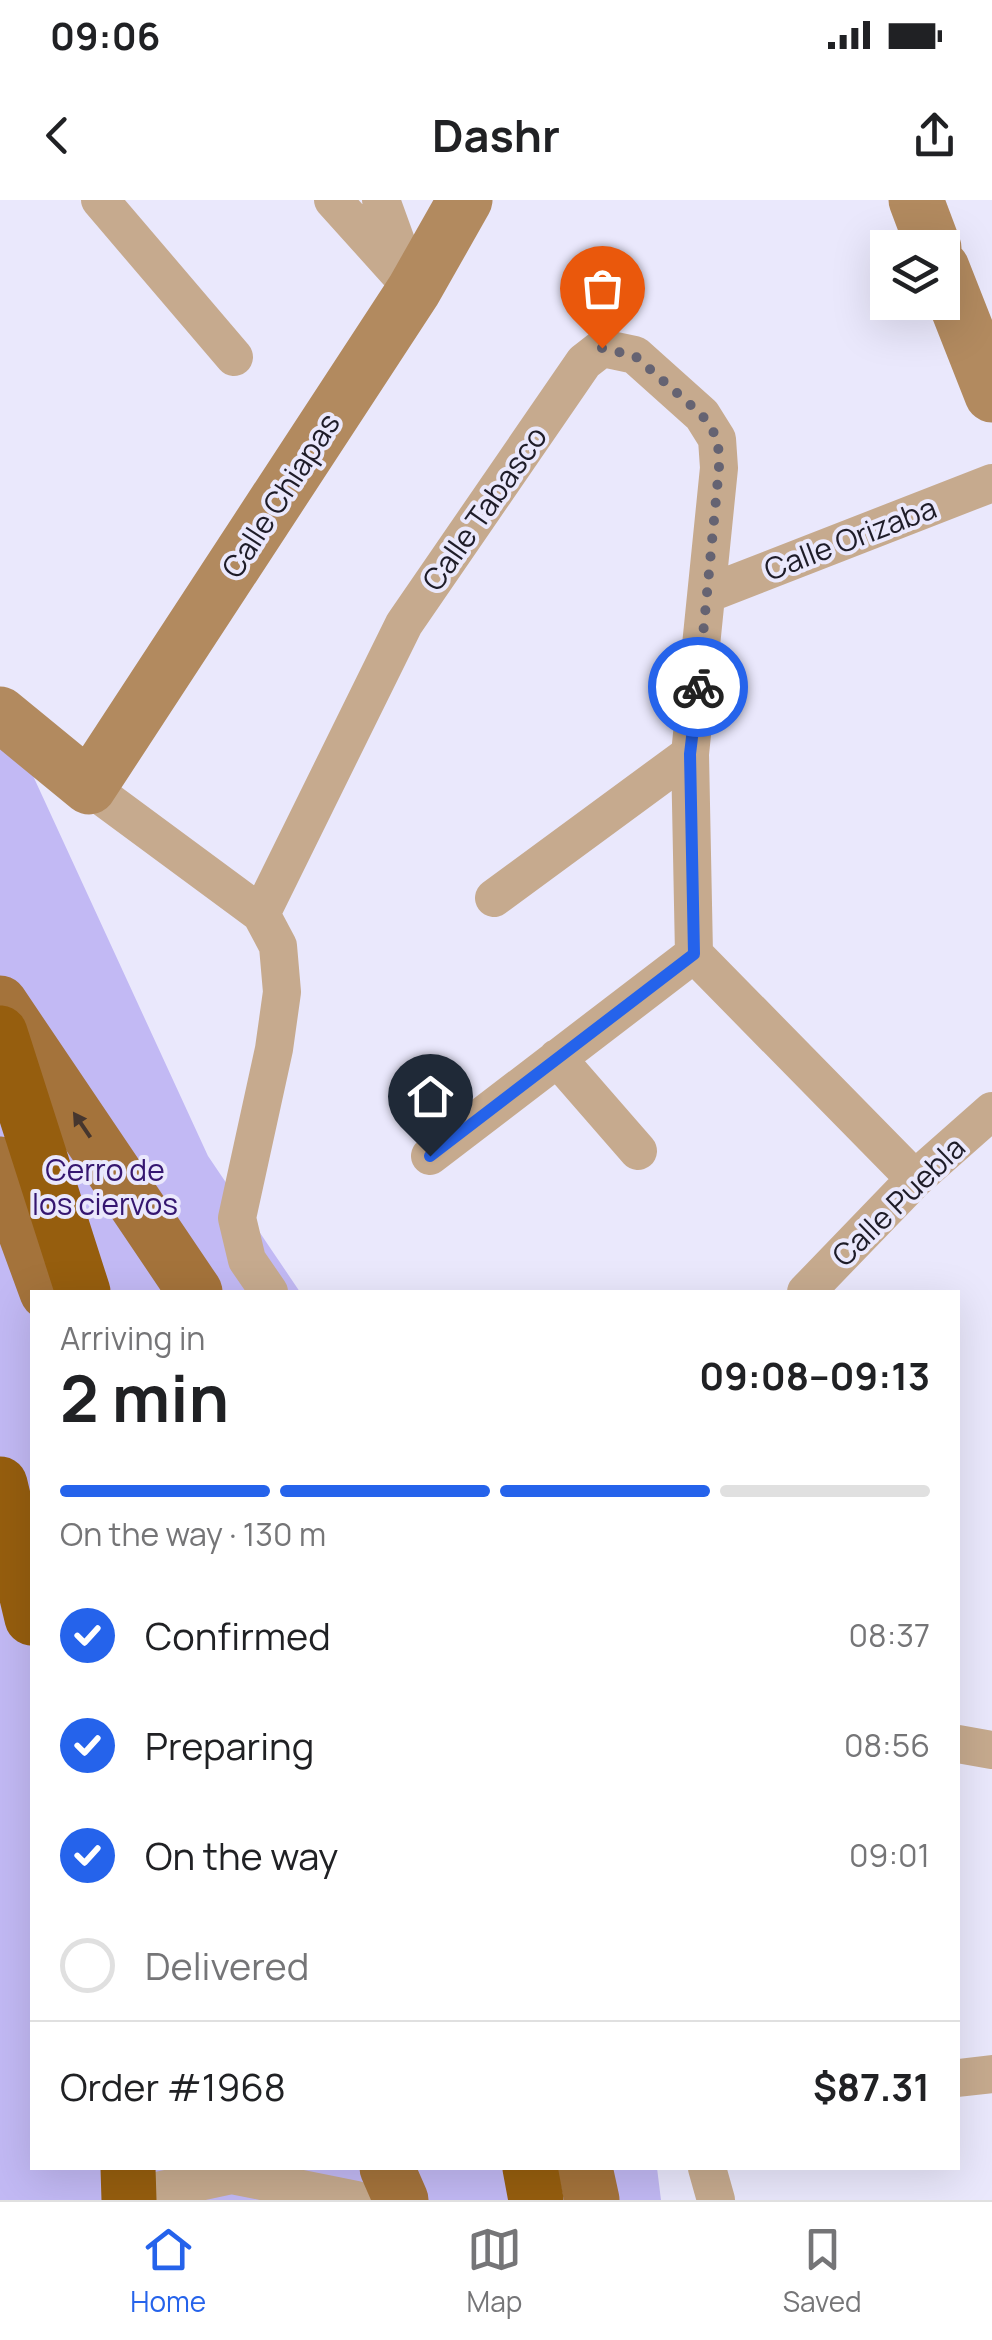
<!DOCTYPE html>
<html lang="en">
<head>
<meta charset="utf-8">
<style>
  body { margin:0; font-family:Manrope,sans-serif; background:#f2f2f2; color:#202124; height:100vh; display:flex; flex-direction:column; font-size:38px; white-space:nowrap }
  * { box-sizing:border-box; margin:0 }
  p { font-size:32px; color:#757577 }
  .icon { flex:none; width:55px; height:55px; fill:none; stroke:currentColor; stroke-width:2; stroke-linecap:round; stroke-linejoin:round }
  .map { position:relative; flex:1; overflow:hidden }
  .panel { position:absolute; left:30px; top:1090px; width:930px; height:880px; display:flex; flex-direction:column; background:#fff; border-radius:0px; box-shadow:0 10px 40px #0002 }
  .panel>* { flex:none }
  .tools { position:absolute; left:870px; top:30px; display:grid; gap:20px }
  .tools a { display:grid; place-items:center; width:90px; height:90px; border-radius:0px; background:#fff; box-shadow:0 10px 40px #0002; font-size:50px }
  .pin { position:absolute; display:grid; place-items:center; width:85px; height:85px; color:#fff; margin:-102px -42px; border-radius:50% 50% 50% 0; rotate:-45deg; box-shadow:0 0 10px #0007 }
  .pin .icon { rotate:45deg }
  .courier { position:absolute; display:grid; place-items:center; width:100px; height:100px; margin:-50px; border:8px solid #2563eb; border-radius:50%; background:#fff; color:#222; box-shadow:0 2px 12px #0007 }
  .headline em { font-style:normal; font-weight:700 }
  .headline div { display:flex; flex-direction:column-reverse }
  .headline { display:flex; align-items:center; justify-content:space-between; height:170px; padding:0 30px }
  h1 { font-size:65px; font-weight:700; line-height:75px }
  .bar { display:grid; grid-template-columns:repeat(4,1fr); gap:15px 10px; align-content:center; height:120px; padding:0 30px }
  .bar i { height:12px; border-radius:8px; background:#e0e0e0 }
  .bar .active { background:#2563eb }
  .bar p { grid-column:span 4 }
  .line { display:flex; align-items:center; gap:25px; padding:0 30px; border-top:2px solid #e0e0e0 }
  .line div { flex:1 }
  ol { padding:0 30px; list-style:none }
  li { display:flex; align-items:center; gap:30px; height:110px }
  li p { margin-inline-start:auto }
  li .icon { padding:10px; border-radius:50%; background:#2563eb; color:#fff; stroke-width:4 }
  li:last-child { color:#757577 }
  li i { width:55px; height:55px; border:5px solid #e0e0e0; border-radius:50% }
  .status { display:flex; justify-content:space-between; align-items:center; height:70px; padding:0 50px; background:#fff; direction:ltr }
  .status svg { height:28px; fill:currentColor }
  header { display:flex; justify-content:space-between; align-items:center; height:130px; padding:0 30px; background:#fff; font-size:45px; font-weight:700 }
  .dock { display:flex; justify-content:space-around; align-items:center; height:140px; border-top:2px solid #e0e0e0; background:#fff; font-size:28px; color:#757577 }
  .dock a { display:grid; justify-items:center; gap:5px }
  .dock .active { color:#2563eb }
  .map>svg:first-child { display:block }
  .green { fill:#c2b9f4 }
  .lines { fill:none; stroke-linecap:round; stroke-linejoin:round }
  .street { stroke:#c6aa8e; stroke-width:38 }
  .secondary { stroke:#b28a5f; stroke-width:55 }
  .primary { stroke:#a4733b; stroke-width:55 }
  .highway { stroke:#965e0e; stroke-width:55 }
  .oneway { fill:#46362e }
  .done { stroke:#656372; stroke-width:10; stroke-dasharray:0 18 }
  .route { stroke:#2563eb; stroke-width:12 }
  .labels { text-anchor:middle; dominant-baseline:central; stroke-width:8; stroke-linejoin:round; paint-order:stroke }
  .street-label { font-size:30px; fill:#1e1c28; stroke:#eae8fc }
  .park-label { font-size:30px; fill:#351670; stroke:#eae8fc }
</style>
</head>
<body>
<div class="status"><b>09:06</b><svg viewBox="0 0 49 12"><path d="M0 12V9h3v3zM5 12V6h3v6zM10 12V3h3v9zM15 12V0h3v12zM26 1h20v11H26zM47 4h2v5h-2z"/></svg></div>
<header><svg class="icon" aria-label="back" viewBox="0 0 24 24"><path d="M15 5l-7 7 7 7"/></svg>Dashr<svg class="icon" aria-label="share" viewBox="0 0 24 24"><path d="M12 15V3M7 8l5-5 5 5M5 13v7h14v-7"/></svg></header>
<div class="map">
<svg width="992" height="2000" viewBox="0 0 992 2000">
  <rect width="100%" height="100%" fill="#eae8fc"/>
  <path class="green" d="M0 504 208 956 300 1092H32V1968H657L661 2000H0Z"/>
  <g class="lines">
    <path class="street" d="M100 0 234 157
      M333 0 414 90
      M381 0 406 69
      M707 394 992 283
      M89 587 261 714 278 746 282 792 274 849 237 1018 247 1060 269 1092
      M494 698 690 554
      M261 714 404 424 584 162 602 148 635 155 702 215 717 239 719 268 690 554 694 754 915 979
      M557 858 638 951
      M430 956 694 754
      M806 1092 915 979 992 911
      M958 1544 992 1550
      M958 1878 992 1874
      M707 1968 716 2000
      M161 1990 232 1975 356 2000"/>
    <path class="secondary" d="M916 0 934 48
      M942 68 992 195
      M0 514 89 587 414 90 465 0"/>
    <path class="primary" d="M0 803 195 1092
      M0 964 47 1092
      M387 1968 401 2000
      M585 1968 592 2000"/>
    <path class="highway" d="M0 833 83 1092
      M0 1284 32 1418
      M128 1968 129 2000
      M530 1968 536 2000"/>
  </g>
  <defs><path id="oneway-solid" d="M-6-.8H1V-3.2L6.5 0L1 3.2V.8H-6Z" transform="scale(2.5)"/></defs>
  <use class="oneway" href="#oneway-solid" transform="translate(82 925) rotate(-124)"/>
  <g class="lines">
    <path class="done" d="M602 148 635 156 702 215 718 239 719 268 698 487"/>
    <path class="route" d="M430 956 694 754 690 554 698 487"/>
  </g>
  <g class="labels">
    <g class="street-label">
      <text transform="translate(280 295) rotate(-57)">Calle Chiapas</text>
      <text transform="translate(484 308) rotate(-55)">Calle Tabasco</text>
      <text transform="translate(850 338) rotate(-21)">Calle Orizaba</text>
      <text transform="translate(898 1001) rotate(-44)">Calle Puebla</text>
    </g>
    <g class="park-label">
      <text x="105" y="969">Cerro de<tspan x="105" dy="34">los ciervos</tspan></text>
    </g>
  </g>
</svg>
<div class="tools">
<a><svg class="icon" aria-label="layers" viewBox="0 0 24 24"><path d="M12 4l9 5-9 5-9-5zM3 14l9 5 9-5"/></svg></a>
</div>
<div class="pin" style="left:602px;top:148px;background:#ea580c"><svg class="icon" aria-label="bag" viewBox="0 0 24 24"><path d="M5 8h14l-1 12H6zM9 8a3 3 0 0 1 6 0"/></svg></div>
<div class="pin" style="left:430px;top:956px;background:#1f2937"><svg class="icon" aria-label="home" viewBox="0 0 24 24"><path d="M3 11l9-7 9 7M6 9v11h12V9"/></svg></div>
<div class="courier" style="left:698px;top:487px"><svg class="icon" aria-label="bike" viewBox="0 0 24 24"><circle cx="6" cy="16" r="4"/><circle cx="18" cy="16" r="4"/><path d="M6 16l4-8h5l3 8M10 8l3 8H6M13 5h3"/></svg></div>
<section class="panel">
<div class="headline"><div><h1>2 min</h1><p>Arriving in</p></div><em>09:08–09:13</em></div>
<div class="bar"><i class="active"></i><i class="active"></i><i class="active"></i><i></i><p>On the way · 130 m</p></div>
<ol>
<li><svg class="icon" aria-label="check" viewBox="0 0 24 24"><path d="M5 12l5 5 9-10"/></svg>Confirmed<p>08:37</p></li>
<li><svg class="icon" aria-label="check" viewBox="0 0 24 24"><path d="M5 12l5 5 9-10"/></svg>Preparing<p>08:56</p></li>
<li><svg class="icon" aria-label="check" viewBox="0 0 24 24"><path d="M5 12l5 5 9-10"/></svg>On the way<p>09:01</p></li>
<li><i></i>Delivered</li>
</ol>
<div class="line" style="height:130px"><div>Order #1968</div><b>$87.31</b></div>
</section>
</div>
<nav class="dock">
<a class="active"><svg class="icon" aria-label="home" viewBox="0 0 24 24"><path d="M3 11l9-7 9 7M6 9v11h12V9"/></svg>Home</a>
<a><svg class="icon" aria-label="map" viewBox="0 0 24 24"><path d="M3 6l6-2 6 2 6-2v14l-6 2-6-2-6 2zM9 4v14M15 6v14"/></svg>Map</a>
<a><svg class="icon" aria-label="saved" viewBox="0 0 24 24"><path d="M7 4h10v16l-5-4-5 4z"/></svg>Saved</a>
</nav>
</body>
</html>
